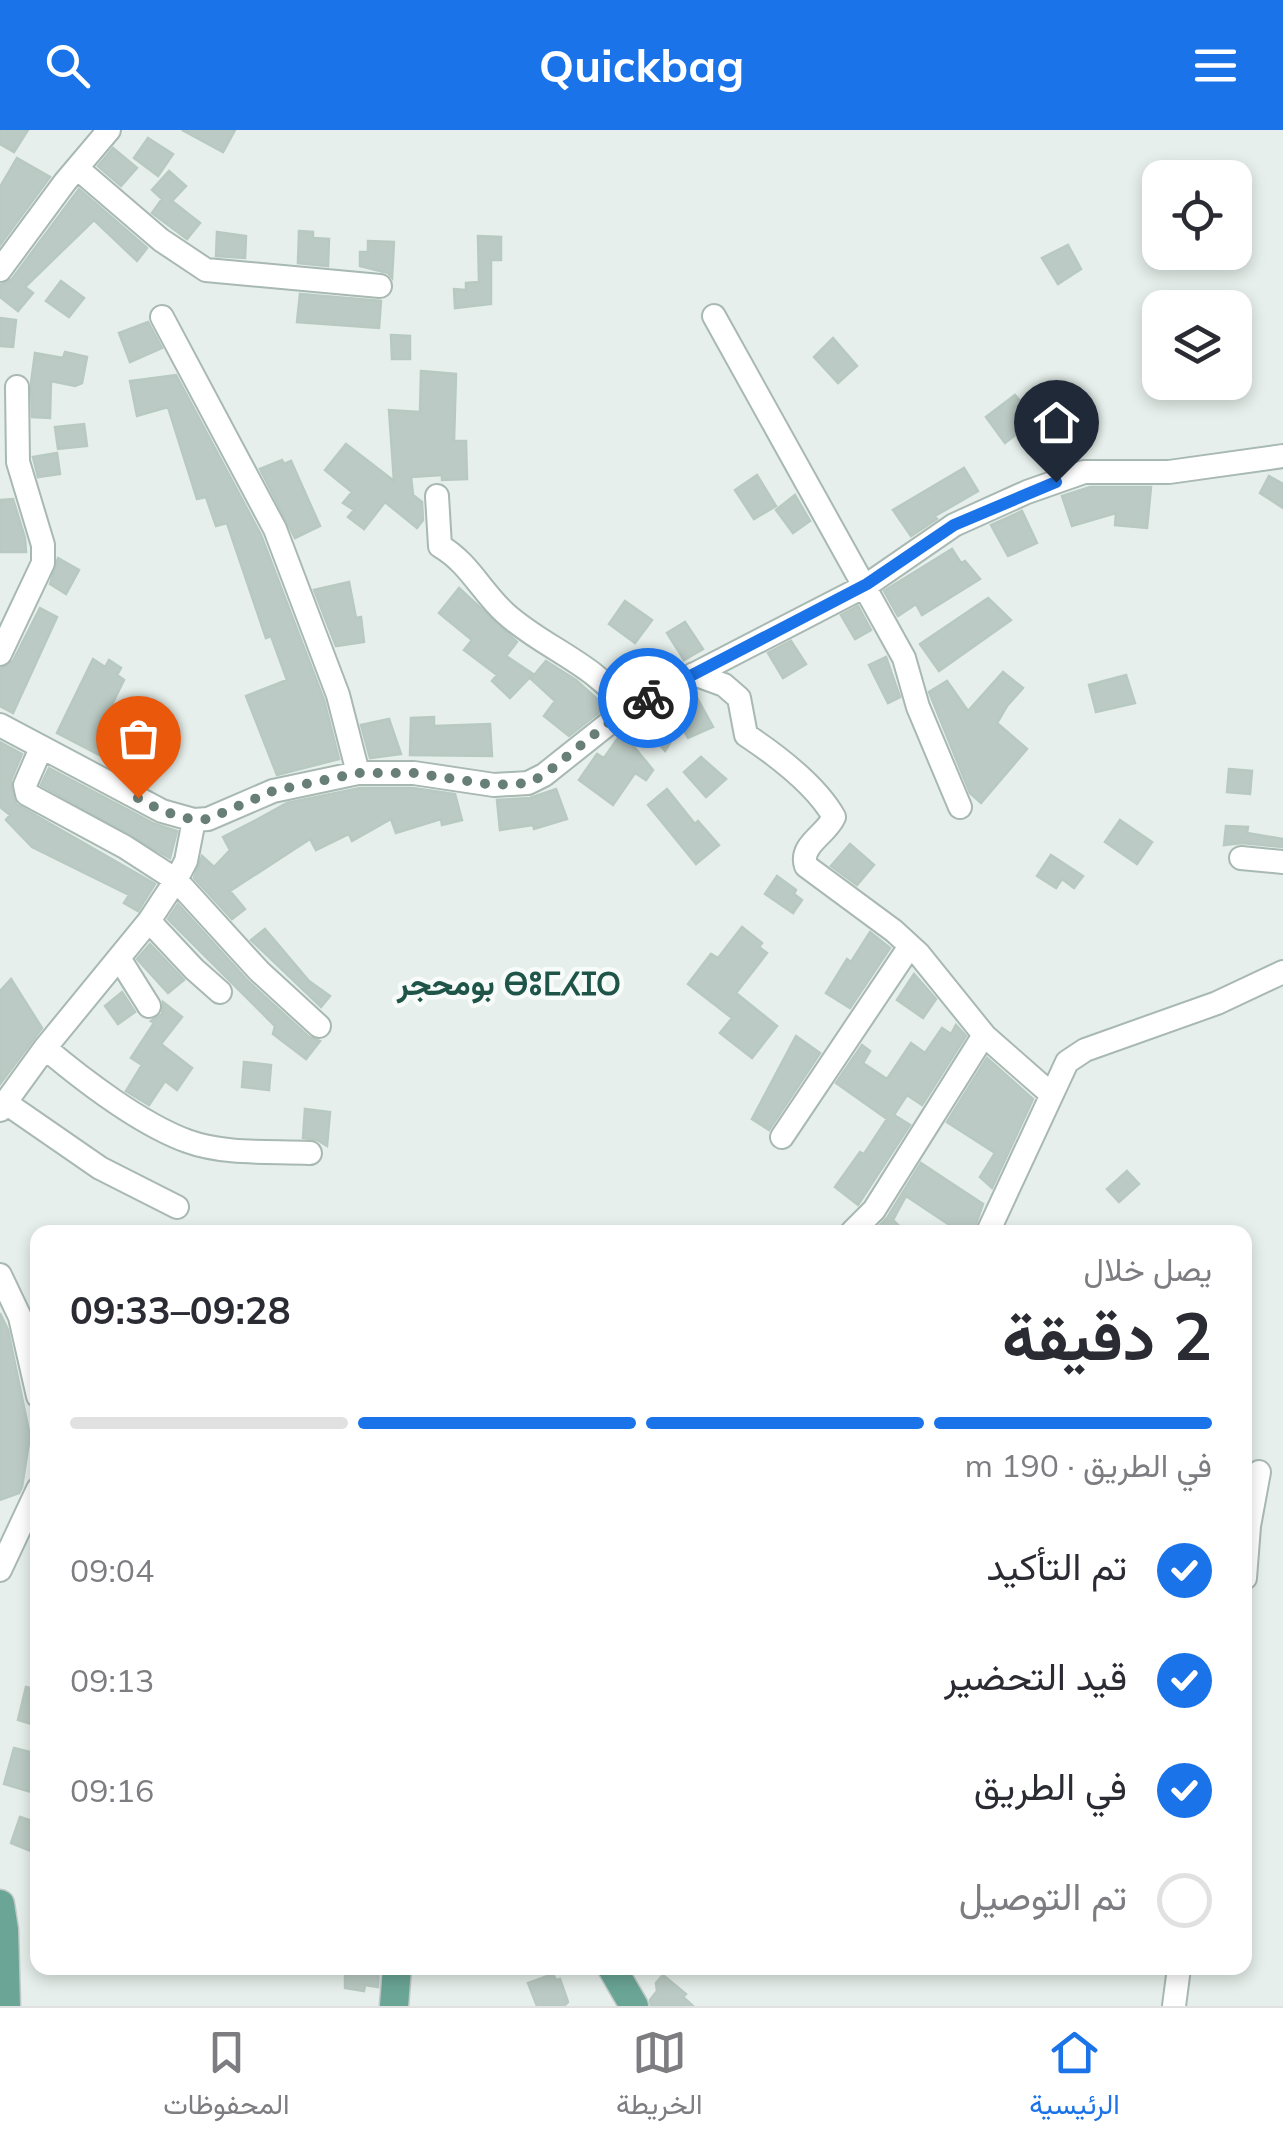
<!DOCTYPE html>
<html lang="ar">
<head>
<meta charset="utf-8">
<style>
  body { margin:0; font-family:Mulish,Vazirmatn,"Noto Sans Tifinagh",sans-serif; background:#f2f2f3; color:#2b2b33; direction:rtl; height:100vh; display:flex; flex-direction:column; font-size:38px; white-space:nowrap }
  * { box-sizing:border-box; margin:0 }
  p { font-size:32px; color:#7c7c81 }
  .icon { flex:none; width:55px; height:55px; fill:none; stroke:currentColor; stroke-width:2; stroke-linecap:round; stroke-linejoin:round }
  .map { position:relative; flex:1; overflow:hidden; direction:ltr }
  .drawer { position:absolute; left:30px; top:1095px; width:1222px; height:750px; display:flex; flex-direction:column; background:#fff; border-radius:20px; box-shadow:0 5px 15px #0003; direction:rtl }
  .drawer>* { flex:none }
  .buttons { position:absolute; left:1142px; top:30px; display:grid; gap:20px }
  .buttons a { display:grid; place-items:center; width:110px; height:110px; border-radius:20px; background:#fff; box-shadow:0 5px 15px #0003; font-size:50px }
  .pin { position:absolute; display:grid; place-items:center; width:85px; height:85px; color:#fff; margin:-102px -42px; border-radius:50% 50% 50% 0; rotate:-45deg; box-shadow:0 0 10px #0007 }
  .pin .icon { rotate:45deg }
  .courier { position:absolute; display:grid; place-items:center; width:100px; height:100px; margin:-50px; border:8px solid #1a73e8; border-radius:50%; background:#fff; color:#222; box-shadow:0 2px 12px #0007 }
  .headline em { font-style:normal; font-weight:700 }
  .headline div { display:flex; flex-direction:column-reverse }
  .headline { display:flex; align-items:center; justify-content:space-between; height:170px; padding:0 40px }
  h1 { font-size:65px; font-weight:700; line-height:75px }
  .bar { display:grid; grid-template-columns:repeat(4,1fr); gap:15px 10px; align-content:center; height:120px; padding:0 40px }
  .bar i { height:12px; border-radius:8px; background:#e1e1e2 }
  .bar .selected { background:#1a73e8 }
  .bar p { grid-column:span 4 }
  ol { padding:0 40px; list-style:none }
  li { display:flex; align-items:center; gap:30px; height:110px }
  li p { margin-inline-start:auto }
  li .icon { padding:10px; border-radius:50%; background:#1a73e8; color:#fff; stroke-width:4 }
  li:last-child { color:#7c7c81 }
  li i { width:55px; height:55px; border:5px solid #e1e1e2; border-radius:50% }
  header { display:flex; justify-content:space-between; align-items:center; height:130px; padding:0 40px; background:#1a73e8; color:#fff; font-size:45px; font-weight:700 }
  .menu { display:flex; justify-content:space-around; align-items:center; height:140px; border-top:2px solid #e1e1e2; background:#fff; font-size:28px; color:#7c7c81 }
  .menu a { display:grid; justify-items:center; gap:5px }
  .menu .selected { color:#1a73e8 }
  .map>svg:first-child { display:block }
  .building { fill:#bbcac4; stroke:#b8c9c2; stroke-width:2.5 }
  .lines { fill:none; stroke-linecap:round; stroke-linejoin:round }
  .minor-casing { stroke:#a8b8b2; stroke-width:26 }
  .major-casing { stroke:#c2cac8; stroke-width:31 }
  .minor { stroke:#fff; stroke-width:22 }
  .major { stroke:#6aa596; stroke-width:28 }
  .done { stroke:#687f78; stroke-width:10; stroke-dasharray:0 18 }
  .route { stroke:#1a73e8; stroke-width:12 }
  .labels { text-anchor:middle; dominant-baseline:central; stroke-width:9; stroke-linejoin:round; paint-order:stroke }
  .quarter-label { font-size:32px; font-weight:bold; fill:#1f5548; stroke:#f7fbf9 }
</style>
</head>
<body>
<header><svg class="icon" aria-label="menu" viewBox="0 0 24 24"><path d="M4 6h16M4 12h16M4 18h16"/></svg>Quickbag<svg class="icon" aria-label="search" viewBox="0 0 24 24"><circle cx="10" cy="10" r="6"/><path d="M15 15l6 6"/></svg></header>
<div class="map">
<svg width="1283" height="1876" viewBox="0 0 1283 1876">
  <rect width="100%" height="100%" fill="#e6efeb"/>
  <path class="building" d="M0 0H28L14 22 0 14Z
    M182 0H235L223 22Z
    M148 8 173 24 158 46 134 28Z
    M113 18 137 38 121 56 98 36Z
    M17 28 50 47 0 115V57Z
    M169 41 186 56 172 71 200 93 187 109 152 83 162 69 152 60Z
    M79 59 147 118 137 131 94 90 25 157 33 163 18 181 0 167V155L12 149Z
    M299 101 313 102V108L329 109 328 136 298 133Z
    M217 102 246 106 245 128 216 126Z
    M478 106 501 107V130H491V174L455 178 454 159 466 160V153L479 152Z
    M368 111 394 112 392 148 388 143 360 136V122H368Z
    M1068 115 1081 139 1058 154 1042 128Z
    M61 151 84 168 69 187 46 171Z
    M300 164 381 171 379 198 297 192Z
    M0 188 16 190 13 217 0 216Z
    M148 192 162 218 130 232 119 203Z
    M391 205 410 206V229H392Z
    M833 208 857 236 838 253 814 227Z
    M65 222 87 227 82 253 75 256 51 251 50 288 32 287 31 253 35 223 63 228Z
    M421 241 456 244 454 311H466L467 349 442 350V345L411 347 413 365 422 372 423 390 417 398 385 372 364 399 348 387 354 380 343 373 352 362 325 340 346 314 394 351 389 280 420 282Z
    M176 245 261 405 324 570 339 629 277 645 246 566 287 550 271 506 266 508 227 393 216 396 206 367 197 369 168 277 137 286 130 251Z
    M1015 265 1035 290 1005 313 986 287Z
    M84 294 87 316 58 319 55 297Z
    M57 323 60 344 38 347 33 327Z
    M282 330 284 334 291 331 320 396 295 408 260 339Z
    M964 338 978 361 935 386 937 389 911 406 893 380Z
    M757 345 776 376 754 389 735 360Z
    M1269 346 1283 354V378L1260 363Z
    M1090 357H1151L1147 398 1115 395 1116 383 1072 396 1062 366Z
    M795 365 810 391 793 403 776 380Z
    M13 369 25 408 26 422H0V370Z
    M1022 381 1037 413 1008 426 991 395Z
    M952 419 961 433 965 431 980 449 922 485 916 474 898 486 884 461Z
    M58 428 79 440 66 464 50 454Z
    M349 452 356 488 361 487 364 512 336 516 314 460Z
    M459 458 517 512 506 526 533 544 510 568 492 551 497 545 464 520 472 510 439 483Z
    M988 468 1011 490 939 541 920 514Z
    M625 471 652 490 635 513 609 494Z
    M858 476 871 500 855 509 841 485Z
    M40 478 57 487 13 583 0 576V539L13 531Z
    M685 492 703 519 684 530 667 503Z
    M791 511 806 534 783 548 768 523Z
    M886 527 900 567 888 573 869 535Z
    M93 529 105 537 109 530 121 538 117 545 124 550 100 599 157 604 152 650 131 648 132 638 127 634 111 631 57 603Z
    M546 531 576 550 606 577 569 606 544 586 555 571 531 549Z
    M1003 542 1023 558 1007 576 997 593 1027 619 981 673 970 663 929 562 947 551 968 581Z
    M1126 545 1135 573 1096 582 1089 555Z
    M695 564 713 597 688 608 671 577Z
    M646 586 651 589 654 586 677 602 665 621 638 590Z
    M434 587V596L490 594 492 626 410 625 411 588Z
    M389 589 401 624 370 628 361 595Z
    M622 602 653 640 646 650 635 643 613 675 579 650 597 624 604 628Z
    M0 612 22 624 11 650 16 674 155 754 138 781 124 773 129 765 32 717 6 690 10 685 0 677Z
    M701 627 726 649 706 667 684 642Z
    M49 638 155 694 177 701 170 728 41 655Z
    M1229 639 1252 641 1250 664 1227 662Z
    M360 658H413L455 664 462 690 442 695 441 689 396 703 391 689 352 711 349 704 316 720 310 709 230 761 245 779 232 789 194 748 202 726 214 737 230 720 223 707 256 690 287 673Z
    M556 659 567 689 534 699 533 695 500 700 497 670 530 668Z
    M667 659 695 694 698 691 719 715 696 734 648 675Z
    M1120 690 1152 712 1137 734 1105 712Z
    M1226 696 1248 697 1247 703 1283 709V717L1242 713 1224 715Z
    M850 714 874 735 857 755 831 736Z
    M1051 725 1083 746 1074 758 1062 749 1056 758 1037 746Z
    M777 746 796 760 794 764 802 770 793 783 765 764Z
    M178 774 249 852 309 907 320 911 306 929 273 904 275 896 168 789Z
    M742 797 762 813 759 817 767 823 736 863 777 896 752 928 720 903 732 888 688 854 711 824 718 828Z
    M265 799 309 851 330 866 321 877 251 810Z
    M870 802 890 818 850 878 826 863 847 829 851 832Z
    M150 814 184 850 168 863 137 829Z
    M914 844 936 869 923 888 897 870Z
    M11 849 42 898 0 954V861Z
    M122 862 135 882 118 894 105 876Z
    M163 872 182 887 161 914 192 938 177 960 165 951 149 975 126 961 142 935 131 928 154 893 151 891 162 884Z
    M956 895 966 906 922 975 907 965 894 985 910 995 858 1075 835 1057 860 1022 864 1024 887 989 836 953 862 915 870 921 863 933 887 949 911 913 925 923 942 898 951 904Z
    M796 906 820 923 769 1000 752 989Z
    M987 928 1033 969 992 1058 980 1047 995 1023 947 992Z
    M244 932 271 935 269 960 242 957Z
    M305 979 330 982 327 1016 317 1010 303 1008Z
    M921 1033 983 1074 973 1102H960L906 1066 893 1090 905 1102H873L887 1088Z
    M1127 1041 1139 1054 1119 1072 1107 1059Z
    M0 1183 8 1200 30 1306 22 1357 19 1363 0 1370Z
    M26 1557 38 1560V1596L18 1590Z
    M14 1618 38 1624V1664L4 1654Z
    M20 1687 38 1693V1724L11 1713Z
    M345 1838H379L378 1857 365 1855 364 1861 345 1858Z
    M553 1844 556 1850 560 1849 568 1872 564 1876H537L528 1853Z
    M663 1845 686 1864 683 1867 693 1876H651L650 1870 657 1861 656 1853Z"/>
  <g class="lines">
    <g class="minor-casing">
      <path id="minor" d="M77 38 161 110 206 140 380 156
        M0 140 65 52 109 0
        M714 186 904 528 918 577 960 677
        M162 187 275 399 338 565 358 643
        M437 366 440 416C469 433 481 461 505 483 543 518 597 534 627 579
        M0 524 43 433V415L18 332 17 257
        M694 544 724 555 739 568 746 605C776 625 816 655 834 687 826 705 799 715 806 736L894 801 918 823 985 906 1051 964
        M0 595 162 681 194 690 208 689 273 661 358 643H414L494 655 528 653 544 645 627 579 867 455 954 395 1027 362 1084 342H1169L1283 326
        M41 618 25 655 27 664 125 717 176 750 259 841 319 896
        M1241 728 1283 732
        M149 791 194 839 220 862
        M119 828 149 876
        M45 918 149 791 176 750 186 731 194 690
        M6 973 100 1038 177 1077
        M0 980 45 918C83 950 141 994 187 1011 225 1025 271 1021 310 1023
        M782 1007 910 816
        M852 1102 874 1080 984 905
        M988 1102 1067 932 1085 920 1217 873 1283 842
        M0 1145 20 1187 38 1266
        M0 1440 38 1359
        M1245 1448 1249 1396 1259 1342
        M1174 1876 1179 1838"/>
    </g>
    <g class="major-casing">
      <path id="major" d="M0 1774 4 1800 6 1876
        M612 1838 634 1876
        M394 1876 397 1838"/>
    </g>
    <use href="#minor" class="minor"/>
    <use href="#major" class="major"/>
  </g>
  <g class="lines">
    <path class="done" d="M138 668 162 681 194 690 208 689 273 661 358 643H414L494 655 528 653 544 645 627 578 648 568"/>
    <path class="route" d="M648 568 867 454 954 395 1056 352"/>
  </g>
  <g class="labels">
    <g class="quarter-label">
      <text x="509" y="853">بومحجر ⴱⵓⵎⵃⵊⵔ</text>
    </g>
  </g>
</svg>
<div class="buttons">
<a><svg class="icon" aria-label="locate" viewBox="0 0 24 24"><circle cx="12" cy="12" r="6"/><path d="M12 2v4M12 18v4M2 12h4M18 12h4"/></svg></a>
<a><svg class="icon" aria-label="layers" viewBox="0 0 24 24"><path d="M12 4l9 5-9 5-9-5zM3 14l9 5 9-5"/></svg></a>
</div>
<div class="pin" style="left:138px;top:668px;background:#ea580c"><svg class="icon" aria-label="bag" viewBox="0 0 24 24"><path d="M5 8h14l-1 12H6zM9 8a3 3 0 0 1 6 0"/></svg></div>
<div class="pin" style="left:1056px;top:352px;background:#1f2937"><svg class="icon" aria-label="home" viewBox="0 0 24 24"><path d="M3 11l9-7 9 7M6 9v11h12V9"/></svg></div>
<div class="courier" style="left:648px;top:568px"><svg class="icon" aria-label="bike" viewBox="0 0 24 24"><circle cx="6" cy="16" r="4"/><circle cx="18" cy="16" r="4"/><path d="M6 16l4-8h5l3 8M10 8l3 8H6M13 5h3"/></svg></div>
<section class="drawer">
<div class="headline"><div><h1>2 دقيقة</h1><p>يصل خلال</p></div><em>09:28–09:33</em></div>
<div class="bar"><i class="selected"></i><i class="selected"></i><i class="selected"></i><i></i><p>في الطريق · 190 m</p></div>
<ol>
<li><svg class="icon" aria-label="check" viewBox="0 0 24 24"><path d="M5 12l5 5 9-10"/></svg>تم التأكيد<p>09:04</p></li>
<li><svg class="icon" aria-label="check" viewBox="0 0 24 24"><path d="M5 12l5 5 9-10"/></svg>قيد التحضير<p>09:13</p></li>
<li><svg class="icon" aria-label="check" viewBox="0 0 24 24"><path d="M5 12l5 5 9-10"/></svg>في الطريق<p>09:16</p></li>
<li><i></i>تم التوصيل</li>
</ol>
</section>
</div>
<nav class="menu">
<a class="selected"><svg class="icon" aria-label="home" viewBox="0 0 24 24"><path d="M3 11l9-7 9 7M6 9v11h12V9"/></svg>الرئيسية</a>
<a><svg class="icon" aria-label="map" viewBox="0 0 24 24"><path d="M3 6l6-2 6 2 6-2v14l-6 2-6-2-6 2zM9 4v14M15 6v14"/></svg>الخريطة</a>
<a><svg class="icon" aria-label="saved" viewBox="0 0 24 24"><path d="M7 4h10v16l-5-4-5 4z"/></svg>المحفوظات</a>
</nav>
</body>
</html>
